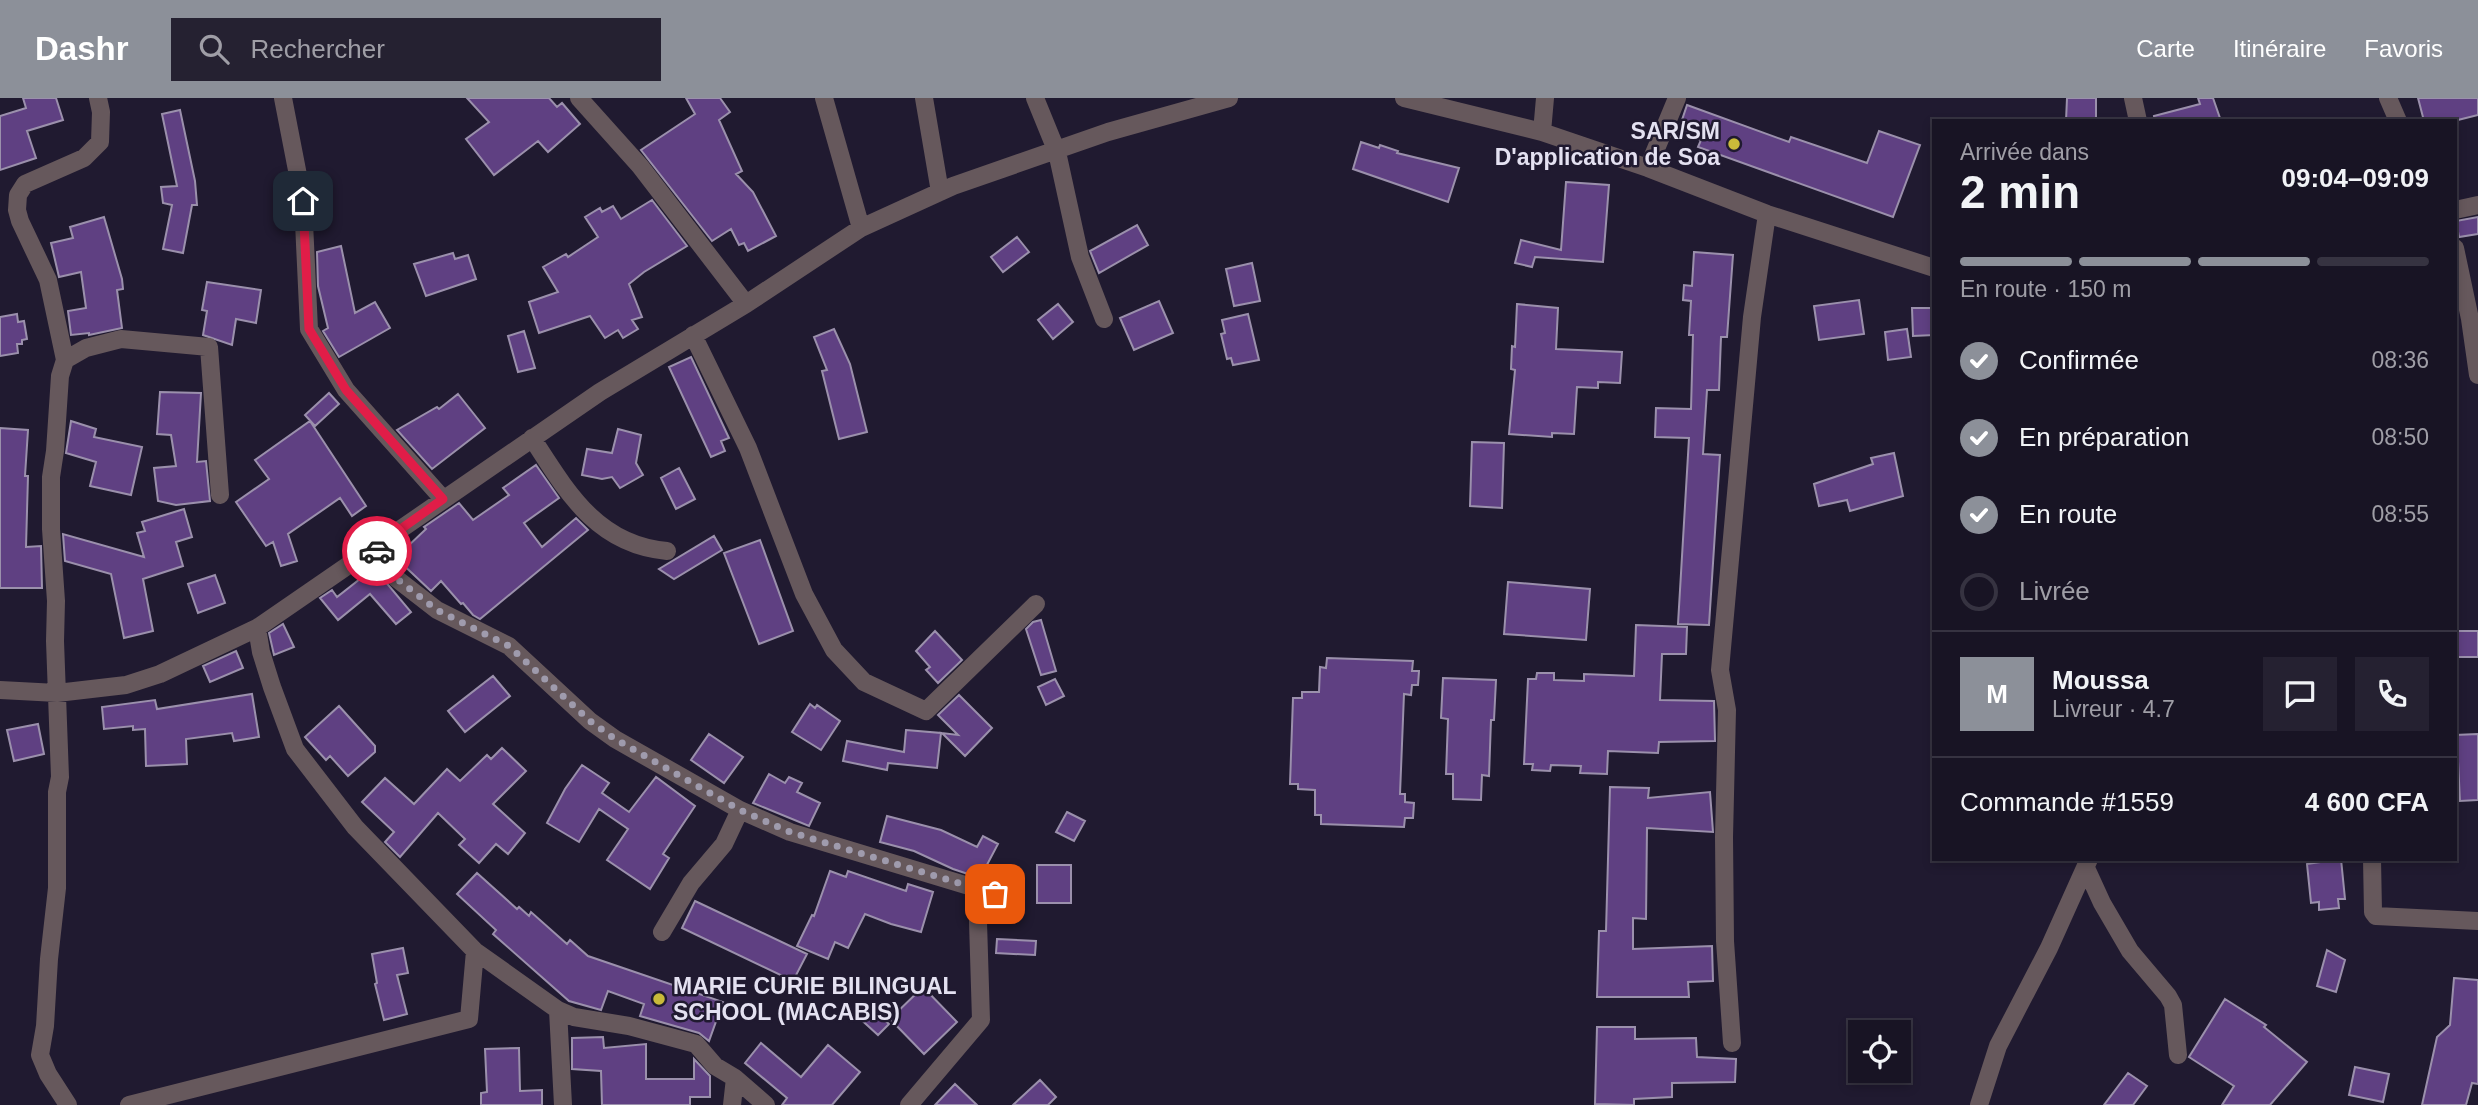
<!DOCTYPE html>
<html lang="fr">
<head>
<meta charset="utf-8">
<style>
  body { margin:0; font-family:Helvetica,sans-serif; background:#252131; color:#f1f3f6; height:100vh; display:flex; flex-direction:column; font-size:26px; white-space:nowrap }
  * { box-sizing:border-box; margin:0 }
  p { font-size:23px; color:#9f9ea6 }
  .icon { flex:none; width:38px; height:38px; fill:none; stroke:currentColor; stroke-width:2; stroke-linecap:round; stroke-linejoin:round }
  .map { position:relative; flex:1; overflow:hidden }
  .details { position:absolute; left:1932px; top:21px; width:525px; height:742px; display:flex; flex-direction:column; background:#181424; border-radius:0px; box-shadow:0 4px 10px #0003,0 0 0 2px #363341 }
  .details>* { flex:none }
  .controls { position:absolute; left:1848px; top:922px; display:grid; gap:14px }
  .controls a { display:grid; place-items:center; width:63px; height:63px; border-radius:0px; background:#181424; box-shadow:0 4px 10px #0003,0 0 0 2px #363341; font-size:35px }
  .pin { position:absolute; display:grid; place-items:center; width:60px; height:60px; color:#fff; margin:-30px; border-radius:14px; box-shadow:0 4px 10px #0006 }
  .courier { position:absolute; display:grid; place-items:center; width:70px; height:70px; margin:-35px; border:5px solid #e11d48; border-radius:50%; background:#fff; color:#222; box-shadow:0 2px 9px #0007 }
  .headline em { font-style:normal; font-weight:600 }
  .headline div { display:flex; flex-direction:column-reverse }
  .headline { display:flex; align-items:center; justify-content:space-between; height:119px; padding:0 28px }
  h1 { font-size:46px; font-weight:600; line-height:52px }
  .bar { display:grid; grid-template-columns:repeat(4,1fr); gap:10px 7px; align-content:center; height:84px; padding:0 28px }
  .bar i { height:9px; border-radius:5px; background:#363341 }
  .bar .active { background:#8c9099 }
  .bar p { grid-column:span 4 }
  .line { display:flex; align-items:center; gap:18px; padding:0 28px; border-top:2px solid #363341 }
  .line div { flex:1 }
  .round { display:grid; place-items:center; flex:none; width:74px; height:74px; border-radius:0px; background:#252131 }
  ol { padding:0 28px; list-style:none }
  li { display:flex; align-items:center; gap:21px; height:77px }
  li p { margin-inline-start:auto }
  li .icon { padding:7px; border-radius:50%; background:#8c9099; color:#fff; stroke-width:4 }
  li:last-child { color:#9f9ea6 }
  li i { width:38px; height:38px; border:4px solid #363341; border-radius:50% }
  header { display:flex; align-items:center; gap:42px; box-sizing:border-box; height:98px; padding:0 35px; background:#8c9099; color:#fff }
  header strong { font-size:33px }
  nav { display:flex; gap:38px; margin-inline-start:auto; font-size:24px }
  .search { width:490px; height:63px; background:#252131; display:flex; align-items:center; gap:18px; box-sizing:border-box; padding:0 24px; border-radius:0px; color:#9f9ea6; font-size:26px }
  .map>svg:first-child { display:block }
  .building { fill:#5f4082; stroke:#9b90ac; stroke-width:2 }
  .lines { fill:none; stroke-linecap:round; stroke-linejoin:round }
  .minor { stroke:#66585c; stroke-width:18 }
  .done { stroke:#9f9bad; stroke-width:7; stroke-dasharray:0 12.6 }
  .route { stroke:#e11d48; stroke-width:9 }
  .poi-dot { fill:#c9ba3a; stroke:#201a30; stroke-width:2.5 }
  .labels { text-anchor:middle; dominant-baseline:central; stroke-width:5; stroke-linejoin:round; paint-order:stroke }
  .poi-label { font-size:23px; font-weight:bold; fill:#e4e1f1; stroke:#201a30; text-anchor:end }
</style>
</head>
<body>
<header>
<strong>Dashr</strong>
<div class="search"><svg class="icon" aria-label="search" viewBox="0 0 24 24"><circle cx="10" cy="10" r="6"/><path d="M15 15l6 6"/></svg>Rechercher</div>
<nav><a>Carte</a><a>Itinéraire</a><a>Favoris</a></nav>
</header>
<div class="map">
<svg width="2478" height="1007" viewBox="0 0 2478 1007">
  <rect width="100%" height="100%" fill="#201a30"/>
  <path class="building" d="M23 0H56L63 22 27 33 36 60 0 72V18L26 10Z
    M467 0H549L557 9 562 5 580 26 548 54 538 43 494 77 466 41 489 24Z
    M686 0H720L730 14 719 22 742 73 736 76 753 94 776 138 748 153 744 145 739 147 731 131 712 143 641 52 695 16Z
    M2067 0H2096V23H2066Z
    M2198 0H2213L2221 23H2155L2154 18 2200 6Z
    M2418 0H2478V17L2454 23H2424Z
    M1687 7 1789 44 1791 39 1867 65 1879 33 1920 47 1893 119 1698 49 1701 42 1678 34Z
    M180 12 195 83 197 107H192L183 155 163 151 172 107 163 105 161 89 177 88 162 16Z
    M1361 44 1379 50 1380 47 1398 53 1397 55 1459 70 1448 104 1353 71Z
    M1566 84 1609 87 1603 164 1535 159 1532 169 1515 165 1521 142 1561 152Z
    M652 102 687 148 644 174 629 186 642 219 632 222 638 231 623 240 618 232 605 240 590 218 539 235 529 204 558 194 543 169 566 156 568 159 598 139 585 119 600 110 602 114 613 108 621 121Z
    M104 119 122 181 123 191 117 192 122 230 89 237V235L71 237 68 213 86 210 81 174 59 179 51 145 73 140 70 129Z
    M2478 119V136L2459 139 2456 123Z
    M1137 127 1148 147 1099 175 1090 153Z
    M1017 139 1029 154 1003 174 991 159Z
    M341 148 355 215 375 204 390 230 339 259 323 233 328 230 318 188 317 154Z
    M1694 154 1733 157 1727 239H1721L1719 292H1707L1703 356 1720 357 1709 527 1678 526 1689 340 1655 339 1656 310 1691 311 1693 237H1689L1691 203 1683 202 1684 187 1692 188Z
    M453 155 455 161 468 157 476 181 426 198 414 166Z
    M1252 165 1260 203 1234 208 1226 171Z
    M207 184 261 192 256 225 236 221 232 247 203 237 207 213 202 212Z
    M1859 202 1864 236 1819 242 1814 208Z
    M1159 203 1173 235 1134 252 1120 220Z
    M1058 206 1073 224 1053 241 1038 222Z
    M1517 206 1558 210 1556 251 1622 254 1620 285 1598 284V290L1577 289 1574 336 1552 335V339L1509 336 1515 272 1511 271 1512 248 1515 249Z
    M1912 210H1934V237L1913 238Z
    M17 216 18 224 24 223 27 241 22 242V246H17L18 255 0 258V219Z
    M1248 216 1259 262 1233 267 1231 260 1227 261 1221 236 1225 235 1222 222Z
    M834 231 850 266 867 334 839 341 822 273 827 272 814 239Z
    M1907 231 1911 259 1888 262 1885 234Z
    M524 233 535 270 518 274 508 238Z
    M691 259 729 340 721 343 725 353 711 359 669 269Z
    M160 294 201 295 197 364 206 363 210 403 176 407 158 403 154 370 176 368 171 337 157 336Z
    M329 295 339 306 315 328 305 317Z
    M458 296 485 330 432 371 397 332 437 309 439 311Z
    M71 323 96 331 94 339 142 349 131 397 90 388 96 364 66 355Z
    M310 323 366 408 352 418 340 400 288 436 297 463 281 468 273 444 266 448 236 404 269 381 255 362Z
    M0 330 28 332 25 378H28L26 449 41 448 42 490H0Z
    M618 331 641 337 636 365 643 377 620 390 612 379 602 381 582 377 587 351 612 355Z
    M1472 344 1504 345 1502 410 1470 408Z
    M1894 355 1903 398 1850 413 1847 402 1819 408 1814 386 1873 366 1871 360Z
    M536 367 559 400 524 425 542 449 576 420 588 432 480 521 473 517 463 505 461 506 441 483 431 493 398 462 408 450 407 449 426 431 424 429 459 405 473 422 509 397 503 390Z
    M679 370 695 401 676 411 661 380Z
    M184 411 192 439 176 444 183 468 143 481 153 533 124 540 111 476 65 463 63 436 144 459 137 435 145 433 142 424Z
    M714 438 722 452 674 481 659 471Z
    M760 442 793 533 759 546 724 455Z
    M374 470 411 514 396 526 370 496 338 522 320 500 332 492 337 499Z
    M215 477 225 505 198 515 188 486Z
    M1508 484 1590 491 1586 542 1504 536Z
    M1041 522 1056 573 1041 577 1026 531 1033 524Z
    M283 526 294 549 274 557 269 535Z
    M1636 527 1687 529 1686 556H1662L1660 602 1714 603 1715 643 1659 644 1658 655 1608 653 1607 676 1580 675 1581 668 1551 667 1550 673 1532 672 1533 666H1524L1528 581H1536L1537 575H1554V582L1584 583V576L1634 578Z
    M935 533 962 562 938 585 926 572 930 569 916 553Z
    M2455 533H2478V559H2455Z
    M236 553 243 570 210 584 203 568Z
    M1327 560 1413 563 1412 573H1419L1418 587H1412L1411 597 1404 596 1400 696H1405V704L1414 705 1413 720H1405L1404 729 1321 726V717H1315V692L1298 691V686H1290L1293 600H1302V594H1319L1320 569 1326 570Z
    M493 578 510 598 465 634 448 613Z
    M1443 580 1496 582 1494 622H1491L1489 678 1482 677 1481 702 1453 701V676H1446L1448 621 1441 620Z
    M1055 581 1064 598 1046 607 1038 589Z
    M252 596 259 639 234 643 232 635 186 641 187 666 146 668 145 631 133 632V628L104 631 102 609 155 602 157 611Z
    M959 597 992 630 965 658 942 635 958 637 938 617Z
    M810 606 815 610 817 607 840 623 821 652 792 634Z
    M339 608 375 648V654L348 678 330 658 326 662 305 639Z
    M38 626 44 656 14 663 7 632Z
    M906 632 941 635 937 670 888 665 887 672 843 663 847 643 904 654Z
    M709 636 743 659 724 685 691 662Z
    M2478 636V702L2460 703 2458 663H2455V637Z
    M502 650 526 673 493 706 525 735 508 756 496 746 479 765 459 747 465 741 438 715 400 759 385 744 394 734 362 704 385 680 414 706 447 671 460 683 487 657 491 661Z
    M582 667 609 685 602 695 629 714 656 679 695 708 663 756 669 760 650 791 607 762 628 731 599 711 579 744 547 725 565 691Z
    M769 676 785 685 789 679 802 685 797 694 820 705 809 728 753 705Z
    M1610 689 1649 690 1648 700 1710 694 1713 734 1647 730 1646 821 1633 820V851L1712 848 1713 883 1688 884 1689 899H1597L1599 833H1606Z
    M1067 714 1085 723 1074 743 1056 734Z
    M887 718 941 732 977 749 983 738 998 746 980 780 953 771 914 753 880 744Z
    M2341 761 2345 801H2338L2339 810 2319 812V804L2311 805 2307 766Z
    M1037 767H1071V805H1037Z
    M830 773 846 779 848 773 906 793 908 786 933 794 921 834 891 826 865 816 848 850 835 844 828 861 797 848 812 817 814 818Z
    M477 775 517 811 519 809 529 818 531 814 567 846 570 842 588 858 723 904 709 943 699 935 640 918 644 906 608 893 601 912 569 903 493 836 496 832 457 796Z
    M695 803 807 856 793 883 682 830Z
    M997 841 1036 843 1035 857 996 855Z
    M403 850 408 875 397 877 407 916 384 922 375 886 377 885 372 856Z
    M2327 852 2345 862 2336 894 2317 888Z
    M2454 880 2478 882V986L2472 985 2466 1007H2422L2437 939 2450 927Z
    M923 889 957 924 924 956 890 921Z
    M2225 901 2266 927 2264 929 2307 964 2270 1007H2222L2234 988 2189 959Z
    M866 906 889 926 878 937 856 917Z
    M1597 929H1635V941L1696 940 1697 959 1736 961 1735 984 1672 985V999L1634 1001V1007L1595 1006Z
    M603 939 604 950 646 946V981H694V961L710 978V999H690V1007H602L601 973 572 971V940Z
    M761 945 801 979 828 947 860 974 832 1007H782L787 1000 745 965Z
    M519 950 520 993 542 992V1007H481V995L487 994 485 951Z
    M2355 969 2389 976 2383 1004 2349 997Z
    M2128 975 2147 988 2133 1007H2104Z
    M1040 982 1056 999 1048 1007H1013Z
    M955 986 977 1007H935Z"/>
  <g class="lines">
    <path class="minor" d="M283 0 303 103 309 231 346 292 443 401
      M579 0 640 68 746 206
      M824 0 861 130
      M924 0 940 94
      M1035 0 1057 54 1080 159 1104 221
      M1404 0 1542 34 1648 70 1767 116 1934 170
      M2133 0 2138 23
      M2388 0 2398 23
      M1542 34 1545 0
      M1648 70 1677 0
      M2455 112 2478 107
      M2455 150 2470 221 2478 277
      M693 237 748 350 804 496 834 552 864 584 926 613 1036 506
      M65 262 86 250 121 241 209 249 220 397
      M532 340C567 394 597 447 667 453
      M374 450 397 481 437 512 509 548 590 623 615 641 740 712 790 734 995 796 1015 806
      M257 530 261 554 272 589 295 651 355 729 475 853 558 912 574 919 629 928 696 946 715 968 735 980 732 1007
      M0 592 57 595 126 587 160 576 257 530 600 294 746 206 861 130 953 88 1108 34 1229 0
      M2372 761 2373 814 2376 818 2478 823
      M2086 770 2102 805 2130 853 2168 898 2173 907 2178 957
      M662 834 691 785 724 746 740 712
      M558 912 563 1007
      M1732 945 1725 843 1724 739 1727 612 1720 572 1752 219 1767 116
      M735 980 766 1007
      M68 1007 48 976 40 957 45 928 49 861 57 790V694L60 679 55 543 56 503 51 431V379L55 353 60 278 65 262 48 182 20 123 17 112 18 97 25 86 84 60 100 44 101 14 98 0
      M129 1007 469 921 475 853
      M909 1007 981 922 977 791
      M1979 1007 1998 948 2049 850 2089 761"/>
  </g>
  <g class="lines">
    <path class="done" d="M377 453 397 481 437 512 509 548 590 623 615 641 740 712 790 734 995 796"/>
    <path class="route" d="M303 103 309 231 346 292 443 401 374 450 377 453"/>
  </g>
  <g class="poi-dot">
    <circle cx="1734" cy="46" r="7"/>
    <circle cx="659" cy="901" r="7"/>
  </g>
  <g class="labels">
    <g class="poi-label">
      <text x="1720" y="33">SAR/SM<tspan x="1720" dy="26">D'application de Soa</tspan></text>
      <text x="673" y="888" text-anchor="start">MARIE CURIE BILINGUAL<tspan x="673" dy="26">SCHOOL (MACABIS)</tspan></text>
    </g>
  </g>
</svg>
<div class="controls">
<a><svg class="icon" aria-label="locate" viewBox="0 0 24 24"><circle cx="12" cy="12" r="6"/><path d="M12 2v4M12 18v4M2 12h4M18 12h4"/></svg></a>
</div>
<div class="pin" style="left:995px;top:796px;background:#ea580c"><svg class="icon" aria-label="bag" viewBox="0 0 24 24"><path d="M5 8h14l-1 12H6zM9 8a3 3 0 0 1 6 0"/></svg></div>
<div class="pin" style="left:303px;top:103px;background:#1f2937"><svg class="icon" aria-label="home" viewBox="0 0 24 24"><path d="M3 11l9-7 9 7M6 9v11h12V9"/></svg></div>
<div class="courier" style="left:377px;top:453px"><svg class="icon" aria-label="car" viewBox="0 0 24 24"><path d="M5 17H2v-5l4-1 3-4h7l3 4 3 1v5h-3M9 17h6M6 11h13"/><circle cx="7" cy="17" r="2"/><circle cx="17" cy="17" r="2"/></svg></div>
<section class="details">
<div class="headline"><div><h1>2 min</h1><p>Arrivée dans</p></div><em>09:04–09:09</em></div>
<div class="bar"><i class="active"></i><i class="active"></i><i class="active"></i><i></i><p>En route · 150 m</p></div>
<ol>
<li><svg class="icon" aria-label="check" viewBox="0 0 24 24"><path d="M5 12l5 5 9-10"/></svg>Confirmée<p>08:36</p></li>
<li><svg class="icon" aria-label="check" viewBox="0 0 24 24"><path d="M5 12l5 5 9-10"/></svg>En préparation<p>08:50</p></li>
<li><svg class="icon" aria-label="check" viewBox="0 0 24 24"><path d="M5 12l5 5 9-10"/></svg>En route<p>08:55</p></li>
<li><i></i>Livrée</li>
</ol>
<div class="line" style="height:126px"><b class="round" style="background:#8c9099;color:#fff">M</b><div><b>Moussa</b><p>Livreur · 4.7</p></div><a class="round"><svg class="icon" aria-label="chat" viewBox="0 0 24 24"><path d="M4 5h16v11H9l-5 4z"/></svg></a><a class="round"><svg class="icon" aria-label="phone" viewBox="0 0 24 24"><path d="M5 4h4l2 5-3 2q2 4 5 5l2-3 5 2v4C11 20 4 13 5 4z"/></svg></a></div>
<div class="line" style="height:91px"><div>Commande #1559</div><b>4 600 CFA</b></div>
</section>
</div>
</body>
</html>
